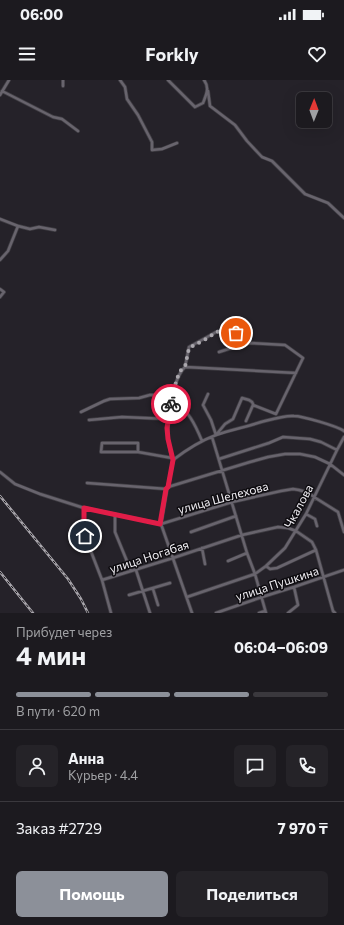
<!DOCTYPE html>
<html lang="ru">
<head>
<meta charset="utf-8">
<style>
  body { margin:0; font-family:Commissioner,sans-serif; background:#252328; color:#f1f3f6; height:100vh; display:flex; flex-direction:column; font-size:15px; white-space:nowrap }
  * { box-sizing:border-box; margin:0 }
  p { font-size:13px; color:#a0a1a4 }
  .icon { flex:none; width:22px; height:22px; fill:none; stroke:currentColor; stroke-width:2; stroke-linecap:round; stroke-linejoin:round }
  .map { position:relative; height:533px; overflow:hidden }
  .drawer { display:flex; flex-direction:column; background:#1c1a1f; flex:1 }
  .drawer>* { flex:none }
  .needle { width:26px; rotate:1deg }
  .controls { position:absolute; left:296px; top:12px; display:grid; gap:8px }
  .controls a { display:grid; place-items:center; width:36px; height:36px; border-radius:6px; background:#1c1a1f; box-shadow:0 4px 16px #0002,0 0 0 1px #3a383d; font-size:20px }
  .pin { position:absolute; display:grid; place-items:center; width:34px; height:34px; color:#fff; margin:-17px; border:2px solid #fff; border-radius:50%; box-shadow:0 1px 4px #0007 }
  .courier { position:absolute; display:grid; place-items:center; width:40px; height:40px; margin:-20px; border:3px solid #e11d48; border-radius:50%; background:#fff; color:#222; box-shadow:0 1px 5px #0007 }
  .head em { font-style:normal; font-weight:700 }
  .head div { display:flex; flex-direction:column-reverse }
  .head { display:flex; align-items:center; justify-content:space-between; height:68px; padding:0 16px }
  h1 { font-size:26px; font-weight:700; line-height:30px }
  .bar { display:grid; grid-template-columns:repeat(4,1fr); gap:6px 4px; align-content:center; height:48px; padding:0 16px }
  .bar i { height:5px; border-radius:3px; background:#3a383d }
  .bar .on { background:#8c9099 }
  .bar p { grid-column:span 4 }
  .line { display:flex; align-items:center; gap:10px; padding:0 16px; border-top:1px solid #3a383d }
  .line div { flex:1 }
  .round { display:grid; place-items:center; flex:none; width:42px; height:42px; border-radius:6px; background:#252328 }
  .action { display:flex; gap:8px; margin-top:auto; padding:8px 16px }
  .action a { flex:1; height:46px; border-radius:6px; background:#8c9099; color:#fff; font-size:16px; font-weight:700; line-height:46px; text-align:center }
  .action a+a { background:#252328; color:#f1f3f6 }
  .status { display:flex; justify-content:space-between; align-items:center; height:28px; padding:0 20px; background:#1c1a1f; direction:ltr }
  .status svg { height:11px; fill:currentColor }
  header { display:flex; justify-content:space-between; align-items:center; height:52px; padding:0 16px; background:#1c1a1f; font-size:18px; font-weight:700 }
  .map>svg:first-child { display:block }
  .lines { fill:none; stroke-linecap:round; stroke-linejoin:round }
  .minor-casing { stroke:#403e44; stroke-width:4 }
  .minor { stroke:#68646d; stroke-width:2.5 }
  .rail-casing { stroke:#aaa7ad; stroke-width:2.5 }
  .rail { stroke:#0e0c10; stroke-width:1; stroke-dasharray:3; stroke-linecap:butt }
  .done { stroke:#aaa7ad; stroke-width:4; stroke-dasharray:0 7.2 }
  .route { stroke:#e11d48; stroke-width:5 }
  .labels { text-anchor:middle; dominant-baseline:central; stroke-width:3; stroke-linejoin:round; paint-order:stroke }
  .street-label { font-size:12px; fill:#f1eff4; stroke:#0e0c10 }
</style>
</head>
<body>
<div class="status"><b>06:00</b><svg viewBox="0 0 49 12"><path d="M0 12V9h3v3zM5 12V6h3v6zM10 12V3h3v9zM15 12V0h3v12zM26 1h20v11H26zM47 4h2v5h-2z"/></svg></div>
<header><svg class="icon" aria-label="menu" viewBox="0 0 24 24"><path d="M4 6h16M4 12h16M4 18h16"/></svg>Forkly<svg class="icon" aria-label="heart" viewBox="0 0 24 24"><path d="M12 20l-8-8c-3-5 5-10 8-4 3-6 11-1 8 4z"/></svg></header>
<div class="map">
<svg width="344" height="533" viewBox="0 0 344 533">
  <rect width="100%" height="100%" fill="#252229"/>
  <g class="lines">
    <g class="minor-casing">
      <path id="minor" d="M63 0V6
        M120 0 125 7 127 19 138 35 152 62V70L162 69 177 63
        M168 0 195 27 203 23C206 15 210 8 204 0
        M2 11 53 37 62 39 78 51
        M208 11 210 26 235 45 247 61 262 77 272 81 305 114 328 123 344 138
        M0 15 9 0
        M0 139 18 146 30 149 39 147 55 150
        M0 180 8 171 18 146
        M0 209 4 212 0 217
        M219 272 238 266 241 264 251 263 285 265 303 278 276 334 253 325 246 341
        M185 287 296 293
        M208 314 203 325 211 340 216 355 225 344 233 339 242 318 249 320 252 322 253 324V325
        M172 315C176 305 177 294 185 287L189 267 209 256 216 252 224 250 233 251 240 256
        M172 315 173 320C188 330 195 344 202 361
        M81 332 104 321 110 319 139 318 150 315H172
        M169 339 171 324 173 320
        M89 340 122 337 169 339C166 354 169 364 172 378
        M212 357 247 473 255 494 266 533
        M138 372V363H102L101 372H138L172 378 173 380
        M219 379 269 363 283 357 310 359 321 362 337 370
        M173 380C186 370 200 361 216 355 230 350 246 347 261 342 269 340 285 335 294 336 302 336 337 346 344 351
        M173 380 168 407 167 409 161 444 192 533
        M0 392 15 404 40 414 84 428 161 444 232 422 281 411 293 409 299 410 309 413 314 417 338 432 344 452
        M87 403 167 409
        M168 407 250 382 268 377 285 374H300L315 377 330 384 344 395
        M84 428V449L85 456 102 500 111 533
        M115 434V452L131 491
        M306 434 315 439 317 446
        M191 452 236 436
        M202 468 205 484
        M228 481 247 473
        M266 486 270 489 277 488 316 470
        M136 490 150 533
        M102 500 173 478 242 455 278 447 288 448 296 451 312 462 316 470 333 531 335 533
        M153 509 158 525
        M129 515 170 503
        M187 517 255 494 266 486 285 468 306 434 337 370 344 357
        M216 533 262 517 294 507 344 490
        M259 533 265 531
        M288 533 298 525 294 507"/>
    </g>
    <use href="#minor" class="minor"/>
    <g class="rail-casing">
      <path id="rail" d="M0 416 68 499 81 519 88 533
        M0 492 33 533"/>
    </g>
    <use href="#rail" class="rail"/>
  </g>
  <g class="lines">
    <path class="done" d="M171 324 173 320 172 315 178 296 181 290 185 287 189 268C196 264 203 261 209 257 219 250 225 247 236 253"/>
    <path class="route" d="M85 456 84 449V428L160 444 166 409 168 407 173 380 168 359 167 348 171 324"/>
  </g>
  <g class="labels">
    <g class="street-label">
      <text transform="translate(223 417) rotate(-15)">улица Шелехова</text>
      <text transform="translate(298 426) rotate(-62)">Чкалова</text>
      <text transform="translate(149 476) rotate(-18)">улица Ногабая</text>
      <text transform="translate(277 503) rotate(-18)">улица Пушкина</text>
    </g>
  </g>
</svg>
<div class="controls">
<a><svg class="needle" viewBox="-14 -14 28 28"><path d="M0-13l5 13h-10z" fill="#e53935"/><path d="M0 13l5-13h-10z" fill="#a0a1a4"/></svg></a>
</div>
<div class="pin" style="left:236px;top:253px;background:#ea580c"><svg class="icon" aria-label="bag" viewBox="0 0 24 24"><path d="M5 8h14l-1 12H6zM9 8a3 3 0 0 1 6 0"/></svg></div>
<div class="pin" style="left:85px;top:456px;background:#1f2937"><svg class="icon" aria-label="home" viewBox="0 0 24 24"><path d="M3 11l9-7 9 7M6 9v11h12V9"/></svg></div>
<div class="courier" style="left:171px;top:324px"><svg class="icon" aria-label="bike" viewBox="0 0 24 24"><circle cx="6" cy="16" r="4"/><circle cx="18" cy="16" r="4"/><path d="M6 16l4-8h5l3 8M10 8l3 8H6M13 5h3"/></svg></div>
</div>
<section class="drawer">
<div class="head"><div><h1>4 мин</h1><p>Прибудет через</p></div><em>06:04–06:09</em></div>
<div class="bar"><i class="on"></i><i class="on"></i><i class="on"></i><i></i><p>В пути · 620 m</p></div>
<div class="line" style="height:72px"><a class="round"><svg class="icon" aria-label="person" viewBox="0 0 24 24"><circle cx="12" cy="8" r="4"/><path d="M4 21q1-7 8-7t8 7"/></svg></a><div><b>Анна</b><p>Курьер · 4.4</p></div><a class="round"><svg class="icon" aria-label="chat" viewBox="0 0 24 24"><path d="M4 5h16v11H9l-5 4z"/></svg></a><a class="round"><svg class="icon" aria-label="phone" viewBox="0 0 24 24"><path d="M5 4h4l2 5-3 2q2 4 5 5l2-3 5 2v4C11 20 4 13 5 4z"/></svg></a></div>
<div class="line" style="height:52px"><div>Заказ #2729</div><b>7 970 ₸</b></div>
<div class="action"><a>Помощь</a><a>Поделиться</a></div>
</section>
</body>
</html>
